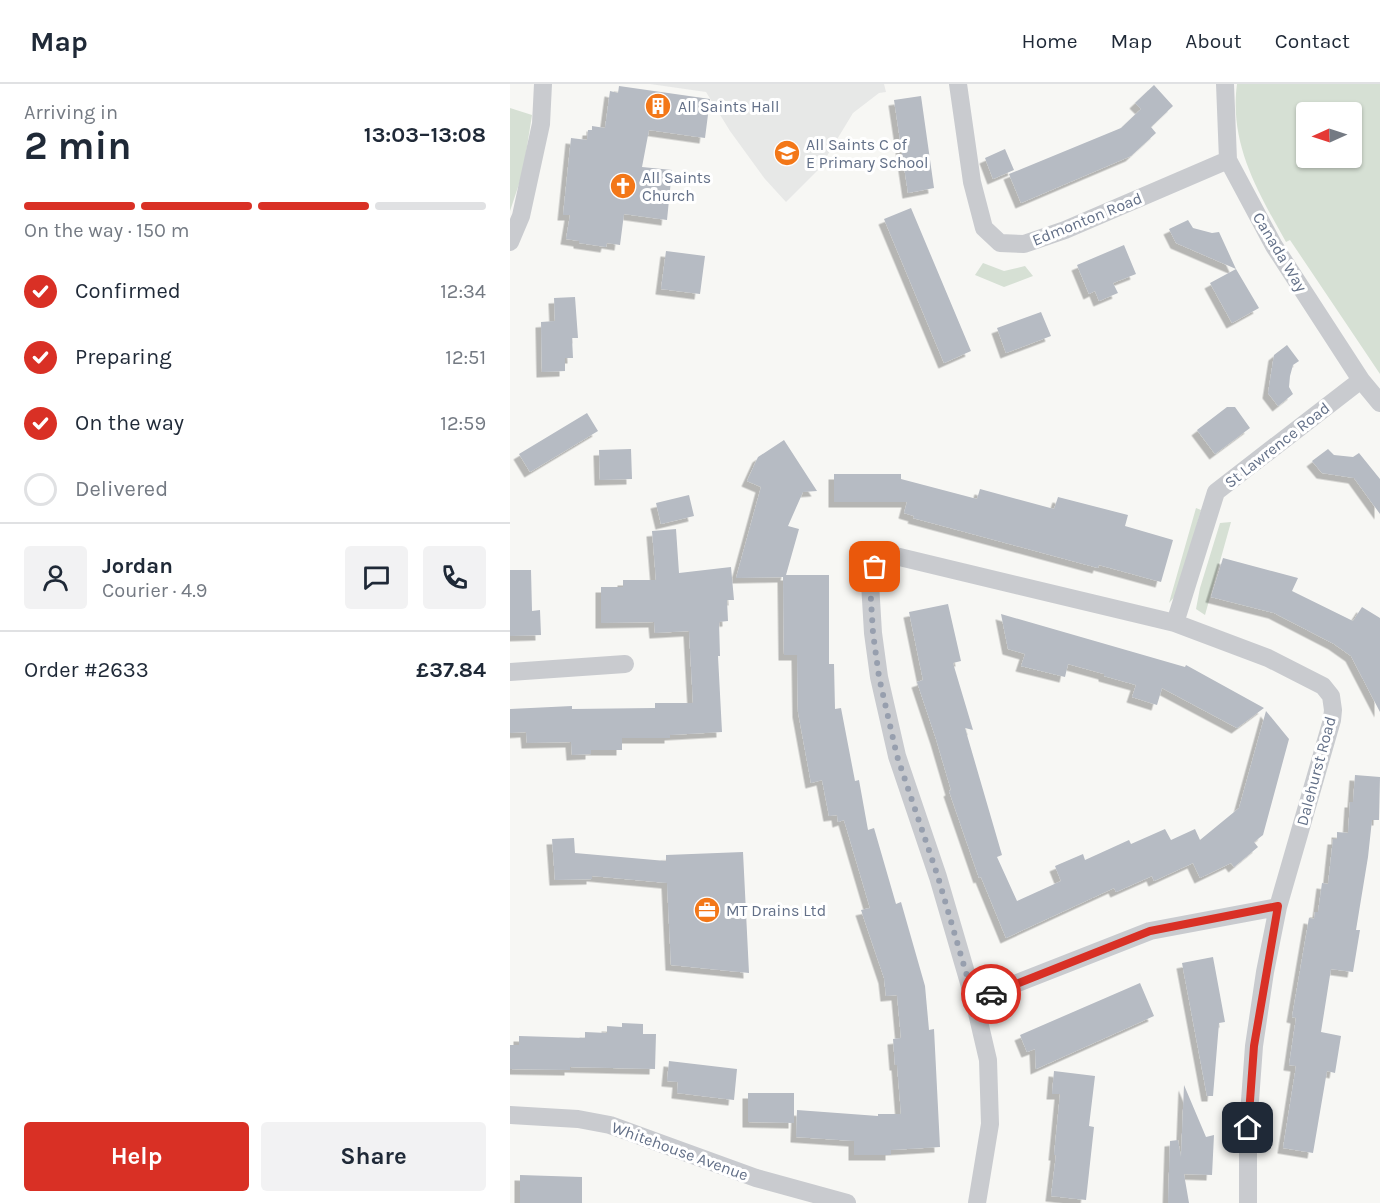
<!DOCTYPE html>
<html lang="en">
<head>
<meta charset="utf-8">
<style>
  body { margin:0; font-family:Karla,sans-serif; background:#f2f2f3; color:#1f2937; height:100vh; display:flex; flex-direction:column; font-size:22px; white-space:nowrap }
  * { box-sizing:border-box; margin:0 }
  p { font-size:20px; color:#747a83 }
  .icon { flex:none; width:33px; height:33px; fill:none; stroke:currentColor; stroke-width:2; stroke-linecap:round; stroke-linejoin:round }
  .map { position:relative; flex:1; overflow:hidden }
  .side { display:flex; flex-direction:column; background:#fff; width:510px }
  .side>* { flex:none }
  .needle { width:39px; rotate:267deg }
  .buttons { position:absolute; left:786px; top:18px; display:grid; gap:12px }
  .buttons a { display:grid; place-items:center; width:66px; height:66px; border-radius:6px; background:#fff; box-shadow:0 2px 4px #0004; font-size:30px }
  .pin { position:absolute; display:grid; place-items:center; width:51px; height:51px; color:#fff; margin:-26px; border-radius:12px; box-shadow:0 3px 9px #0006 }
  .courier { position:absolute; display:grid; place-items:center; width:60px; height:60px; margin:-30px; border:4px solid #d93025; border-radius:50%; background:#fff; color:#222; box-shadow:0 2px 8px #0007 }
  .headline em { font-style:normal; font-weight:700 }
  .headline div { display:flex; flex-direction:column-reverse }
  .headline { display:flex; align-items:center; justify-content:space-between; height:102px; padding:0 24px }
  h1 { font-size:39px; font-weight:700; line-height:45px }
  .bar { display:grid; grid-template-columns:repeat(4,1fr); gap:9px 6px; align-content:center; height:72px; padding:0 24px }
  .bar i { height:8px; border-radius:4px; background:#e0e1e3 }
  .bar .current { background:#d93025 }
  .bar p { grid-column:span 4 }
  .line { display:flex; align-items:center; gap:15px; padding:0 24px; border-top:2px solid #e0e1e3 }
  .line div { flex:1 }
  .round { display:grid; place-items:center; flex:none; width:63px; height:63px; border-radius:6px; background:#f2f2f3 }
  ol { padding:0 24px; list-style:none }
  li { display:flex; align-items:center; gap:18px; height:66px }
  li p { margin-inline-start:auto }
  li .icon { padding:6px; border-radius:50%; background:#d93025; color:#fff; stroke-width:4 }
  li:last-child { color:#747a83 }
  li i { width:33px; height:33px; border:3px solid #e0e1e3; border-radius:50% }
  .button { display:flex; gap:12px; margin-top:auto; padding:12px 24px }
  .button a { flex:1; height:69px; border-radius:6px; background:#d93025; color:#fff; font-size:24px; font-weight:700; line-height:69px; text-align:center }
  .button a+a { background:#f2f2f3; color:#1f2937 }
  header { display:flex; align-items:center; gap:36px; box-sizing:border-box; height:84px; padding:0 30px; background:#fff; border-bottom:2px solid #e0e1e3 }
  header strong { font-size:28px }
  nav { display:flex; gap:33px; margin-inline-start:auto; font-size:21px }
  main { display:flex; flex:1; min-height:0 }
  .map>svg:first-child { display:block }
  .built { fill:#e7e8e7 }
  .green { fill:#d6e0d4; fill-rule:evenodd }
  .building { fill:#b6bbc3; filter:url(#shadow) }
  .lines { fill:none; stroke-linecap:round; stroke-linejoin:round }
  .minor { stroke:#c9cbcf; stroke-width:18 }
  .done { stroke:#979fae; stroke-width:6; stroke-dasharray:0 10.8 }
  .route { stroke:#d93025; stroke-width:8 }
  .labels { text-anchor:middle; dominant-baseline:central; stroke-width:6; stroke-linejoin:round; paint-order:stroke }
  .poi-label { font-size:16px; fill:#637088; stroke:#fff; text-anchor:start }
  .street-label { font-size:16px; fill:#637088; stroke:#fff }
</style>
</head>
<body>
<header>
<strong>Map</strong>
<nav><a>Home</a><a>Map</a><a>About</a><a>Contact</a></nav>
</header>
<main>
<section class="side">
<div class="headline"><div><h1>2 min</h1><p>Arriving in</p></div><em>13:03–13:08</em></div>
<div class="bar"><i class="current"></i><i class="current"></i><i class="current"></i><i></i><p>On the way · 150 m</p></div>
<ol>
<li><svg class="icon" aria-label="check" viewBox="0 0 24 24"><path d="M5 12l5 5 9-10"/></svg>Confirmed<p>12:34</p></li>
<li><svg class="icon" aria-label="check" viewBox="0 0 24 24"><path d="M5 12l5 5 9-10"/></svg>Preparing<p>12:51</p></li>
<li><svg class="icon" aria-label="check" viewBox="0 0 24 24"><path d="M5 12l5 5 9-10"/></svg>On the way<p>12:59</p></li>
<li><i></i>Delivered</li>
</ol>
<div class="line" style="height:108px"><a class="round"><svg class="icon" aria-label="person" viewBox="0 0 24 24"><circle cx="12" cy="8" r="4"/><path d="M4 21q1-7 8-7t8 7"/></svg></a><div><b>Jordan</b><p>Courier · 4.9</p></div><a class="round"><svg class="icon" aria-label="chat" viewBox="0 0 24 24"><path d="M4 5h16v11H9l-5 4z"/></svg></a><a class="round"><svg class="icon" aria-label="phone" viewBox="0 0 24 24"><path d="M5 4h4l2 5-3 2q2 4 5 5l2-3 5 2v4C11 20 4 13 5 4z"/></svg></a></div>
<div class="line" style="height:78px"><div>Order #2633</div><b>£37.84</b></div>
<div class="button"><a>Help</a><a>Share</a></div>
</section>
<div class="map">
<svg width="870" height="1119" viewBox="0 0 870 1119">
  <defs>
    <filter id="shadow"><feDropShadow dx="-5.5" dy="5.5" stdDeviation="0" flood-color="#0004"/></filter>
  </defs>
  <rect width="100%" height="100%" fill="#f7f7f4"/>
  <path class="built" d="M140 0H374L376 8 369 9 343 29 309 85 276 118 255 95 220 47 196 8Z"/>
  <path class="green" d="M727 0H870V290L780 156 776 158C748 108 719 60 727 0ZM796 28H842V74H796Z
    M0 24 22 31 13 88 0 127Z
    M473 179 494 187 515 182 523 192 494 203 465 191Z
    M686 424 691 426 667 510 659 519Z
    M721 438 695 531 686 525 690 504 710 439Z"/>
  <path class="building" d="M644 1 663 22 641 43 646 49 621 72 511 119 499 90 611 44 631 25 625 19Z
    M109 2 200 15 195 54 139 46 132 83 162 86 157 136 114 130 110 161 97 159 96 163 69 159V157L56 155 60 131H53L61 54 77 56 78 46H82V42L95 44 100 7 108 9Z
    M411 12 424 104 398 109 384 16Z
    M495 65 504 86 483 95 475 74Z
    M401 124 461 267 434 279 374 135Z
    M678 136 683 144 702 149 709 148 726 185 749 224 722 239 700 199 726 185 666 159 659 145Z
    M614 161 626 190 603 199 608 209 589 217 585 207 579 210 567 181Z
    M156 167 195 172 190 210 151 205Z
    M65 213 68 254H62L63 274H55V287L32 288 31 238 45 237 44 214Z
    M531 228 541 252 496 269 487 244Z
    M777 261 789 277 783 281 780 292 779 303 783 310 768 322 758 309 764 271Z
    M717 323H725L740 344 705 370 687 346Z
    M77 329 88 347 20 388 9 370Z
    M274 356 307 407 293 408 278 442 289 445 276 491H319V580H324L325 625 331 624 345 697 349 696 358 746 364 744 386 820 391 818 415 902 419 946 424 945 430 1063 381 1066V1071H344V1057L286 1053 287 1026 368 1032V1030H391L387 981H385L383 955 391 954 387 911 376 912 374 894 351 826 360 824 334 736 328 738 327 731 319 732 312 696 301 699 288 628 287 571H274L273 493 226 494 251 403 237 397 248 373Z
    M121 365 122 395 90 396 89 366Z
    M818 365 824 371 843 373 849 369 870 395V430L844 394 812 389 802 377Z
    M324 390H391V395L467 415 470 405 544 425 548 413 618 431 615 442 663 456 651 498 589 481 588 484 403 434 404 432 394 429 397 418H324Z
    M179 411 184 432 151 440 146 419Z
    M166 445 169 489 221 483 224 516H217L218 537 209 538 210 572H208L212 648 160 651V654H112V666H81V670L62 671 61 658 17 659 16 648 0 649V625L62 622V625L145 624V619H183L179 547 145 549 144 538 91 539V503H113V496H146L142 447Z
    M713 474 788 494 782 507 843 537 852 523 870 534V628L841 572 824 560 764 529 701 513Z
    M0 486H21L22 527 30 526 31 551 0 552Z
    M438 520 451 577 443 579 463 646 455 644 492 771 487 773 507 817 551 797 545 782 573 770 575 776 619 756 621 760 655 745 661 756 685 745 690 756 729 724 756 627 779 655 753 751 744 758 748 763 724 783 721 779 690 794 683 779 644 797 642 792 606 808 604 804 496 854 471 793 469 794 439 707 441 706 426 655 407 598 413 596 399 528Z
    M491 530 675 583 676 581 754 624 727 644 652 604 647 621 622 613 626 601 594 592V590L558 580 555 593 511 582 515 570 498 565Z
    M845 691 870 693 869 736H862L858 773 846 846H850L843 888 821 885 811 948 831 952 825 989 817 987 803 1069 773 1064 786 982 779 981 786 934 782 933 799 834 804 835 805 828H808L812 799 818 800 823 755H827V748L838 749 840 718H843Z
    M64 754 65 769 156 777V771L233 768 239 889 161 881 157 799 82 792V795L45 796 42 755Z
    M703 873 715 938 709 939 703 1012H697L672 879Z
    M630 899 644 932 526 985 525 965 517 968 510 951Z
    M112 939 133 940V950H146L145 985 60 983V986L0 985V961H9V952L75 954V948L97 949V942L112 943Z
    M159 977 227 985 224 1016 167 1009 168 998 157 997Z
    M544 987 585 992 579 1042 584 1043 576 1116 541 1112 546 1071H544L550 1010H542Z
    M674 1001 696 1053 704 1051 702 1091 674 1090 679 1119H658L660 1057 668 1056 671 1073Z
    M238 1009H284V1039L238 1038Z
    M10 1091 72 1093V1119H10Z"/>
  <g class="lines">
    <path class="minor" d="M448 0 462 98 474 144 490 159 514 160 555 146 718 76
      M715 0 718 76 764 162 851 296 870 319
      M0 158 11 132 31 40 33 0
      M665 539 706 408 851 296
      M0 588 115 580
      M464 916 640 847 768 823
      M0 1031 68 1035 100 1041 246 1094 337 1119
      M467 1119 480 1040 478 976 464 916 428 793 387 672 369 593 363 549 360 499 369 475 377 470 665 539 758 574 813 602 821 612 823 626 822 636 768 823 755 888 744 962 738 1044V1119"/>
  </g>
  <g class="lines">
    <path class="done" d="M365 483 360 500 363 549 369 593 387 672 428 793 464 916 481 910"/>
    <path class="route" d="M481 910 640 847 768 822 744 962 738 1044"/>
  </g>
  <defs>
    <g id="building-disc" transform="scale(1.35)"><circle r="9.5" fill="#f37718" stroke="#fff"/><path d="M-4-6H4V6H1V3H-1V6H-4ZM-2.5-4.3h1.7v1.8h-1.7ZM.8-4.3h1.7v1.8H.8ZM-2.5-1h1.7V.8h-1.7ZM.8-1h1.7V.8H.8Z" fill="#fff"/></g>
    <g id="school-disc" transform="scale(1.35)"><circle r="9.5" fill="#f37718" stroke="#fff"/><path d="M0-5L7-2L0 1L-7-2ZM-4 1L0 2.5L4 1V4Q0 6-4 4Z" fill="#fff"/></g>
    <g id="church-disc" transform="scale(1.35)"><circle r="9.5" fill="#f37718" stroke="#fff"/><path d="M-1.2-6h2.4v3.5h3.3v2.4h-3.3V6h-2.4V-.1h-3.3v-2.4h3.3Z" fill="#fff"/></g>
    <g id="office-disc" transform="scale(1.35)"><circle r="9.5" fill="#f37718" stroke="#fff"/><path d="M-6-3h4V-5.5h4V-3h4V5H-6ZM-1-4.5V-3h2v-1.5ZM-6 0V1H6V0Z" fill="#fff"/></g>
  </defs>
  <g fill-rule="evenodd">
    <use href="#building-disc" x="148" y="22"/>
    <use href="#school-disc" x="277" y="69"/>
    <use href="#church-disc" x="113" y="102"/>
    <use href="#office-disc" x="197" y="826"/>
  </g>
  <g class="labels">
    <g class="poi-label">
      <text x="168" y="22">All Saints Hall</text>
      <text x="296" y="60">All Saints C of<tspan x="296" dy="18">E Primary School</tspan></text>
      <text x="132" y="93">All Saints<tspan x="132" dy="18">Church</tspan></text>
      <text x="216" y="826">MT Drains Ltd</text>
    </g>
    <g class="street-label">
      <text transform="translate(577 135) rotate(-22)">Edmonton Road</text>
      <text transform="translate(770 168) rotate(59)">Canada Way</text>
      <text transform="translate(767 361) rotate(-38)">St Lawrence Road</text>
      <text transform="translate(806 687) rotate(-75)">Dalehurst Road</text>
      <text transform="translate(170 1067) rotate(20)">Whitehouse Avenue</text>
    </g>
  </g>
</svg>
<div class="buttons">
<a><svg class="needle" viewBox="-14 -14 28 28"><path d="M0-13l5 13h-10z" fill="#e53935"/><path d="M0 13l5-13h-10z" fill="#747a83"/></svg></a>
</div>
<div class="pin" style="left:365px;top:483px;background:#ea580c"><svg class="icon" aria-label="bag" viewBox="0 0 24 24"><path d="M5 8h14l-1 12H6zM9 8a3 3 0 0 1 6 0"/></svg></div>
<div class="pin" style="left:738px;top:1044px;background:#1f2937"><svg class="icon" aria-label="home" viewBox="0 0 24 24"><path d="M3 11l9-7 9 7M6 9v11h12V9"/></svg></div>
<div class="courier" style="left:481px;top:910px"><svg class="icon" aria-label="car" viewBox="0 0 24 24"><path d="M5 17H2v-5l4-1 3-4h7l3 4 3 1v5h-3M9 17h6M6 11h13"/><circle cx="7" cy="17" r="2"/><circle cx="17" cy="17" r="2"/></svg></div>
</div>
</main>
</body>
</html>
